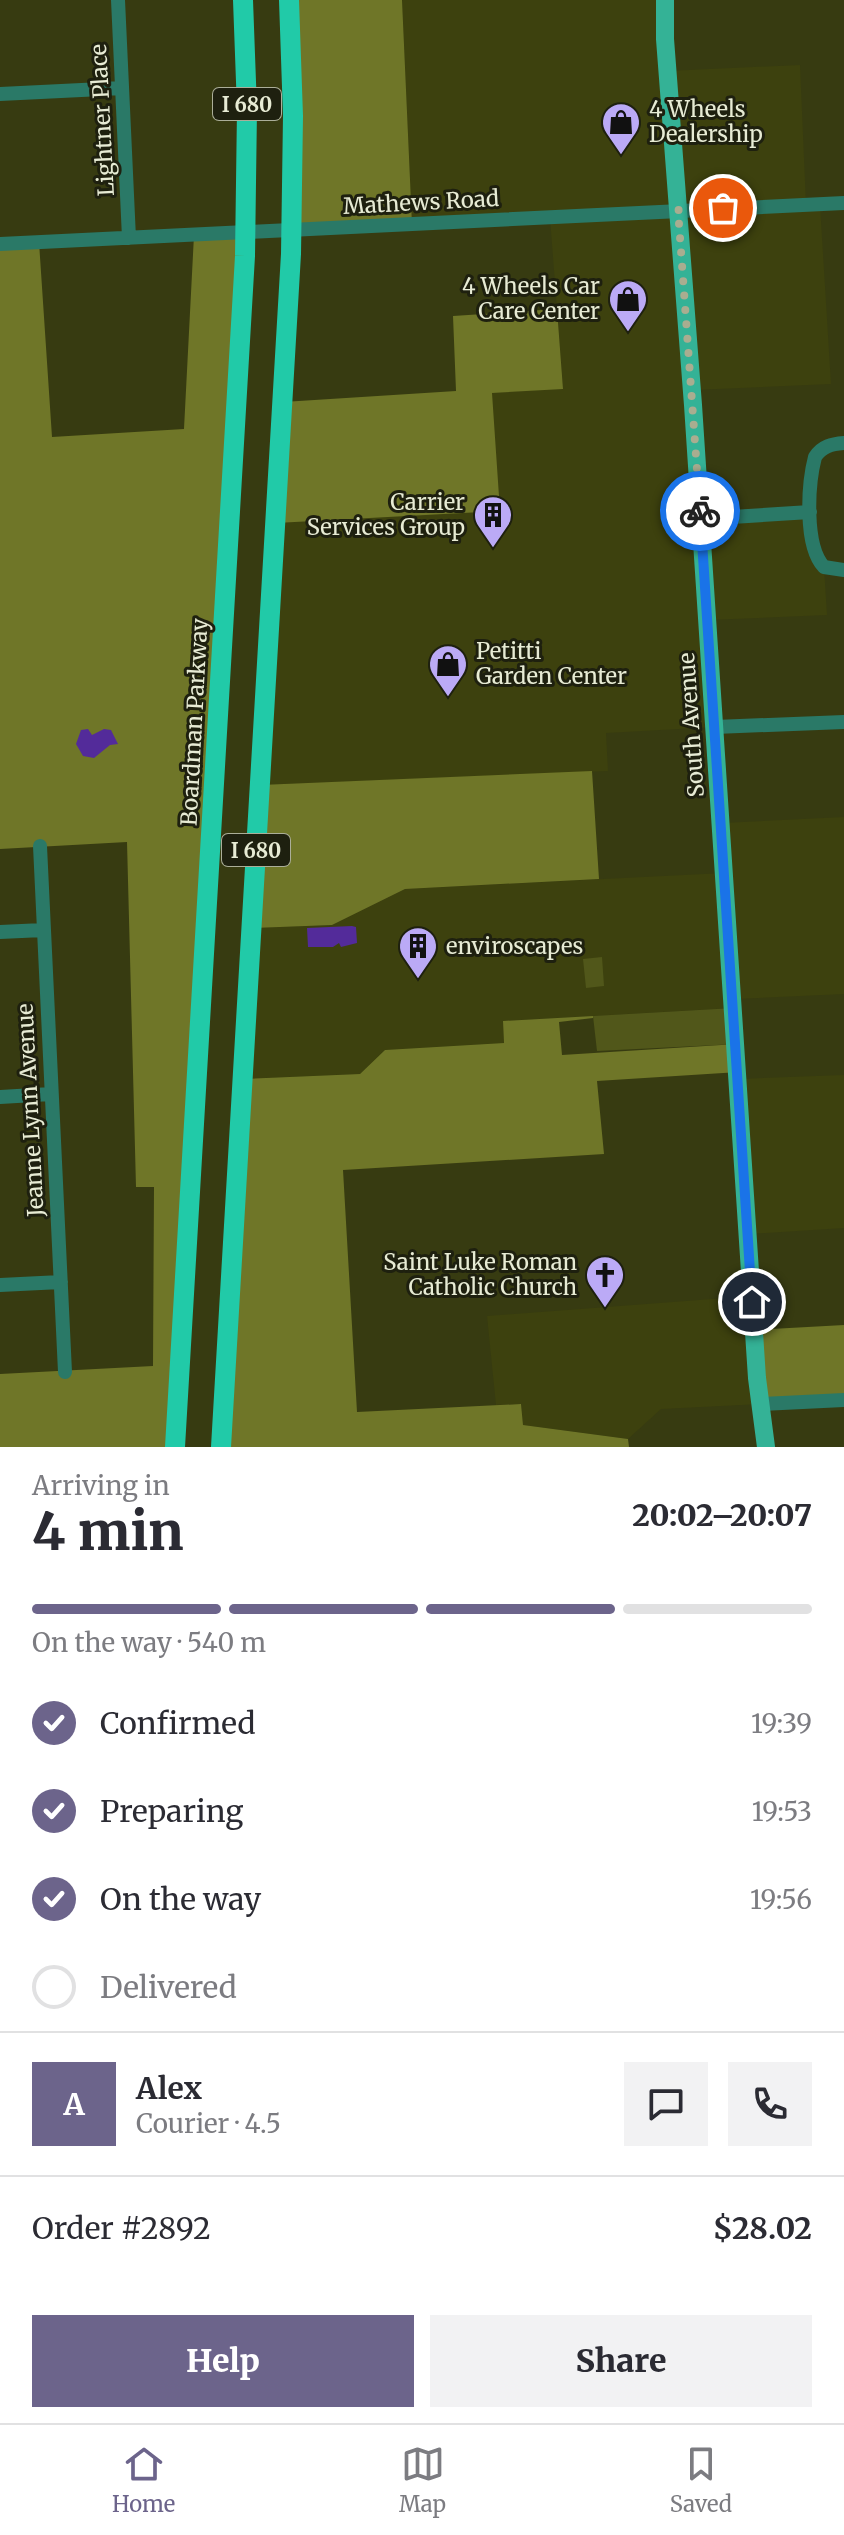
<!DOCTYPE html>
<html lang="en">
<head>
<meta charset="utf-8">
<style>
  body { margin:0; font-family:Merriweather,serif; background:#f2f2f3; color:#2b2b33; height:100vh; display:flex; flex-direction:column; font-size:30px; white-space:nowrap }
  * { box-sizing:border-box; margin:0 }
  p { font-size:26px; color:#7c7c81 }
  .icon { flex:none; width:44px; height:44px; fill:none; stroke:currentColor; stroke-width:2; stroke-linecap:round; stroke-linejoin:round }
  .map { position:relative; height:1447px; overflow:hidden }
  .panel { display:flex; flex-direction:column; background:#fff; flex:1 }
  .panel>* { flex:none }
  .pin { position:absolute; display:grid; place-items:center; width:68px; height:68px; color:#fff; margin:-34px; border:4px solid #fff; border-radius:50%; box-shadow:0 2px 8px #0007 }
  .courier { position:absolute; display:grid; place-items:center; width:80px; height:80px; margin:-40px; border:6px solid #1a73e8; border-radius:50%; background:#fff; color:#222; box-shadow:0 2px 10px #0007 }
  .overview em { font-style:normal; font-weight:800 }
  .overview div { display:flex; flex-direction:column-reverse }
  .overview { display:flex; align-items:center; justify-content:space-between; height:136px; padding:0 32px }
  h1 { font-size:52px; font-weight:800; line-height:60px }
  .bar { display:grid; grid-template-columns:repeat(4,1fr); gap:12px 8px; align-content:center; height:96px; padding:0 32px }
  .bar i { height:10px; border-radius:6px; background:#e1e1e2 }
  .bar .selected { background:#6c648b }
  .bar p { grid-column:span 4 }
  .line { display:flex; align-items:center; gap:20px; padding:0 32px; border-top:2px solid #e1e1e2 }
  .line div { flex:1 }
  .round { display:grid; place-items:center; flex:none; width:84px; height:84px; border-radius:0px; background:#f2f2f3 }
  ol { padding:0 32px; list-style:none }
  li { display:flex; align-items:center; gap:24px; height:88px }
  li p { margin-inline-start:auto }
  li .icon { padding:8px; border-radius:50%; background:#6c648b; color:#fff; stroke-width:4 }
  li:last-child { color:#7c7c81 }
  li i { width:44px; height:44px; border:4px solid #e1e1e2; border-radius:50% }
  .cta { display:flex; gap:16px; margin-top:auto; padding:16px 32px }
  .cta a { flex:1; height:92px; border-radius:0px; background:#6c648b; color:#fff; font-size:32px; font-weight:800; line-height:92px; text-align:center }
  .cta a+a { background:#f2f2f3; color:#2b2b33 }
  .dock { display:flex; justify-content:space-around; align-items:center; height:112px; border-top:2px solid #e1e1e2; background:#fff; font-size:22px; color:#7c7c81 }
  .dock a { display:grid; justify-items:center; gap:4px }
  .dock .selected { color:#6c648b }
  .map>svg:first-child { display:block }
  .built { fill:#3d410e }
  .green { fill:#51571a }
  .forest { fill:#6f7628 }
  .water { fill:#532b9a }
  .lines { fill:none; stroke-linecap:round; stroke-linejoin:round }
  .minor { stroke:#2a7967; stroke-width:14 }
  .major { stroke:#34b296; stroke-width:18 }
  .highway { stroke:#21caa8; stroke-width:20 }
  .done { stroke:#a9ad90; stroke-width:8; stroke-dasharray:0 14.4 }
  .route { stroke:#1a73e8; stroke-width:10 }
  .labels { text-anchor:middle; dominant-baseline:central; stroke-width:6; stroke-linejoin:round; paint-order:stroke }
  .shield { fill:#1e200f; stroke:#abae99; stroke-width:2 }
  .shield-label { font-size:20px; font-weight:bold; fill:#e7ebd4 }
  .poi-label { font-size:22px; fill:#e7ebd4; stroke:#1e200f; text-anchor:start }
  .street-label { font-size:22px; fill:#e7ebd4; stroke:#1e200f }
</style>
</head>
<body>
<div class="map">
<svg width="844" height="1447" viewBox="0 0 844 1447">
  <rect width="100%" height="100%" fill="#373b11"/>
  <path class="built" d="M402 0H665L667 71 800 65 806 205H820L831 384 693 390 701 518 810 512 824 567 827 615 708 620 715 727 606 733 608 771 260 785 276 523 492 393 563 388 550 218 412 224Z
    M844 817V994L734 999V1008L503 1021 504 1043 385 1050 360 1074 243 1079 252 928 332 925 405 889 724 873 722 823Z
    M844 1075V1228L748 1234 739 1079Z
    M752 1296 761 1404 661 1409 628 1439 523 1425 521 1404 496 1405 487 1316Z"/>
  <path class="green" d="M602 957 604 986 586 988 583 959Z
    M734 1008 737 1044 597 1051 593 1016Z"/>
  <path class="forest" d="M289 0H402L412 224 292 230Z
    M246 233 175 1447H0V1374L153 1366 154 1187H136L127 842 0 849V244L39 242 52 437 184 429 194 235Z
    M557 309 563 389 492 393 500 511 276 523 283 402 456 391 453 316Z
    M592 771 599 879 405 889 332 925 252 928 260 785Z
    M593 1016V1018L559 1022 562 1055 737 1044 739 1072 597 1081 604 1154 343 1170 357 1412 521 1404 523 1425 628 1439 629 1447H221L243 1079 360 1074 385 1050 504 1043 503 1021Z
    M844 1325V1400L761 1404 754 1330Z"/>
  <path class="water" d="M88 729 92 735 104 729 111 730 118 744 110 745 94 758 83 756 76 744 81 730Z
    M352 926 356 927 357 943 341 947 339 943 333 947H308L307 928Z"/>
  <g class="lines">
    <path class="minor" d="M118 0 129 238
      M0 94 122 88
      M0 244 844 203
      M844 443C832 444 822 446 815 457 808 484 804 546 824 567L844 570
      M701 519 810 512
      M715 727 844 722
      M40 846 65 1372
      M0 932 43 930
      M0 1097 51 1094
      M0 1285 61 1282
      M761 1404 844 1400"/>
    <path class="major" d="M665 0V39L693 405 757 1378 766 1447"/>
    <path class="highway" d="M175 1447 245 256 247 109 243 0
      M221 1447 291 254 293 116 289 0"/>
  </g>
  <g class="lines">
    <path class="done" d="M700 511 678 210 723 208"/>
    <path class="route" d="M700 511 752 1302"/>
  </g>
  <defs>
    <g id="shop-pin" transform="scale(2)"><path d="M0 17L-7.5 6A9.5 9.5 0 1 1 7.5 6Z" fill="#bbaaf6" stroke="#1e200f"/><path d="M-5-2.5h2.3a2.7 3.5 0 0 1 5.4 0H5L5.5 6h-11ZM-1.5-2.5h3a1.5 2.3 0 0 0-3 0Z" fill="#111"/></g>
    <g id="building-pin" transform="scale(2)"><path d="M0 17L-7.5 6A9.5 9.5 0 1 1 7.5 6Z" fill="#bbaaf6" stroke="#1e200f"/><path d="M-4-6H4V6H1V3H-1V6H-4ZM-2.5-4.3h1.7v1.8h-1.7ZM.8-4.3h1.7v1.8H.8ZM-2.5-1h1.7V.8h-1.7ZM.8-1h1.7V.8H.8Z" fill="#111"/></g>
    <g id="church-pin" transform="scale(2)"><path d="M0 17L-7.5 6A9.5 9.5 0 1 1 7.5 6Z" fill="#bbaaf6" stroke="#1e200f"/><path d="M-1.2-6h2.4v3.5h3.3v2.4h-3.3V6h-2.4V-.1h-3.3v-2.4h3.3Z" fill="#111"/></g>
  </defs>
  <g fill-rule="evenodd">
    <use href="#shop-pin" x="621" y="122"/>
    <use href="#shop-pin" x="628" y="299"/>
    <use href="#building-pin" x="493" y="515"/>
    <use href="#shop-pin" x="448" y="664"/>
    <use href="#building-pin" x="418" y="946"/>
    <use href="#church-pin" x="605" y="1275"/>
  </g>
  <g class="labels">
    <g class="shield">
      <rect x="213" y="88" width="68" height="32" rx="6"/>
      <rect x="222" y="834" width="68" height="32" rx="6"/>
    </g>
    <g class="shield-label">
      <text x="247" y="104">I 680</text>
      <text x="256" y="850">I 680</text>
    </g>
    <g class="poi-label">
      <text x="649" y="109">4 Wheels<tspan x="649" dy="25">Dealership</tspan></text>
      <text x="600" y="286" text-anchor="end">4 Wheels Car<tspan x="600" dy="25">Care Center</tspan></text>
      <text x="465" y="502" text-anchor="end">Carrier<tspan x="465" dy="25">Services Group</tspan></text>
      <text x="476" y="651">Petitti<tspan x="476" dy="25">Garden Center</tspan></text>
      <text x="446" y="946">enviroscapes</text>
      <text x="577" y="1262" text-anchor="end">Saint Luke Roman<tspan x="577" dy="25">Catholic Church</tspan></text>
    </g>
    <g class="street-label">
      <text transform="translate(102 120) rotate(-93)">Lightner Place</text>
      <text transform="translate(421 202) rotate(-3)">Mathews Road</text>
      <text transform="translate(194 722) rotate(-87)">Boardman Parkway</text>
      <text transform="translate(691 725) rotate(-94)">South Avenue</text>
      <text transform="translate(30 1110) rotate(-93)">Jeanne Lynn Avenue</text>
    </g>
  </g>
</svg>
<div class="pin" style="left:723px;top:208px;background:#ea580c"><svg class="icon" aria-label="bag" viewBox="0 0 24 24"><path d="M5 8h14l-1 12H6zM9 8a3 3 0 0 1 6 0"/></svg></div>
<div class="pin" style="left:752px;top:1302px;background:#1f2937"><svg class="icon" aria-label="home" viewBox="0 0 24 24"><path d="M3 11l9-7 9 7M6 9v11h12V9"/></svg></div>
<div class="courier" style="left:700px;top:511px"><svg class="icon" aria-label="bike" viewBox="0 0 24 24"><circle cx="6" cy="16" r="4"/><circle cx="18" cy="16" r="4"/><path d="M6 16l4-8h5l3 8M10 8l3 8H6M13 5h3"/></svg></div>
</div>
<section class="panel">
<div class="overview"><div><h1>4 min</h1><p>Arriving in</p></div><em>20:02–20:07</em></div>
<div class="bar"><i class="selected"></i><i class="selected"></i><i class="selected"></i><i></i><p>On the way · 540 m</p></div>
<ol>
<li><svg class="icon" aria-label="check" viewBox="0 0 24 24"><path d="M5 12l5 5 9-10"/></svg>Confirmed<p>19:39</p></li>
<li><svg class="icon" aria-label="check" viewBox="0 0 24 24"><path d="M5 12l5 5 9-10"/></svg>Preparing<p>19:53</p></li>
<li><svg class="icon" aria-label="check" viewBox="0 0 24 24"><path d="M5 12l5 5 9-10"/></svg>On the way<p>19:56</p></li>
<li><i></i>Delivered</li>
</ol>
<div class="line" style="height:144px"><b class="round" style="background:#6c648b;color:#fff">A</b><div><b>Alex</b><p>Courier · 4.5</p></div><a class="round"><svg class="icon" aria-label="chat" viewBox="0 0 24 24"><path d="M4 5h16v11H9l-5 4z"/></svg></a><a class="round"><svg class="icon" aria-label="phone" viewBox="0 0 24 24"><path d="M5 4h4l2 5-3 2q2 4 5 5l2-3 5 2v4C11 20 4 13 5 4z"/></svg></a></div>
<div class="line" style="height:104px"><div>Order #2892</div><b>$28.02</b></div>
<div class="cta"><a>Help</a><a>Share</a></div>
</section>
<nav class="dock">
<a class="selected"><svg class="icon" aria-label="home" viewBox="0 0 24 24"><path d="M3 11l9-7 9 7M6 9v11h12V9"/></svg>Home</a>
<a><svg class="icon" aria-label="map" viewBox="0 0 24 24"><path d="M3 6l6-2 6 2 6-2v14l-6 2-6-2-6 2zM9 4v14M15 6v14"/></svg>Map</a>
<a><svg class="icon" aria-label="saved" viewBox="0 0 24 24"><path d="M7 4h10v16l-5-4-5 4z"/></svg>Saved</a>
</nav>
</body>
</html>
